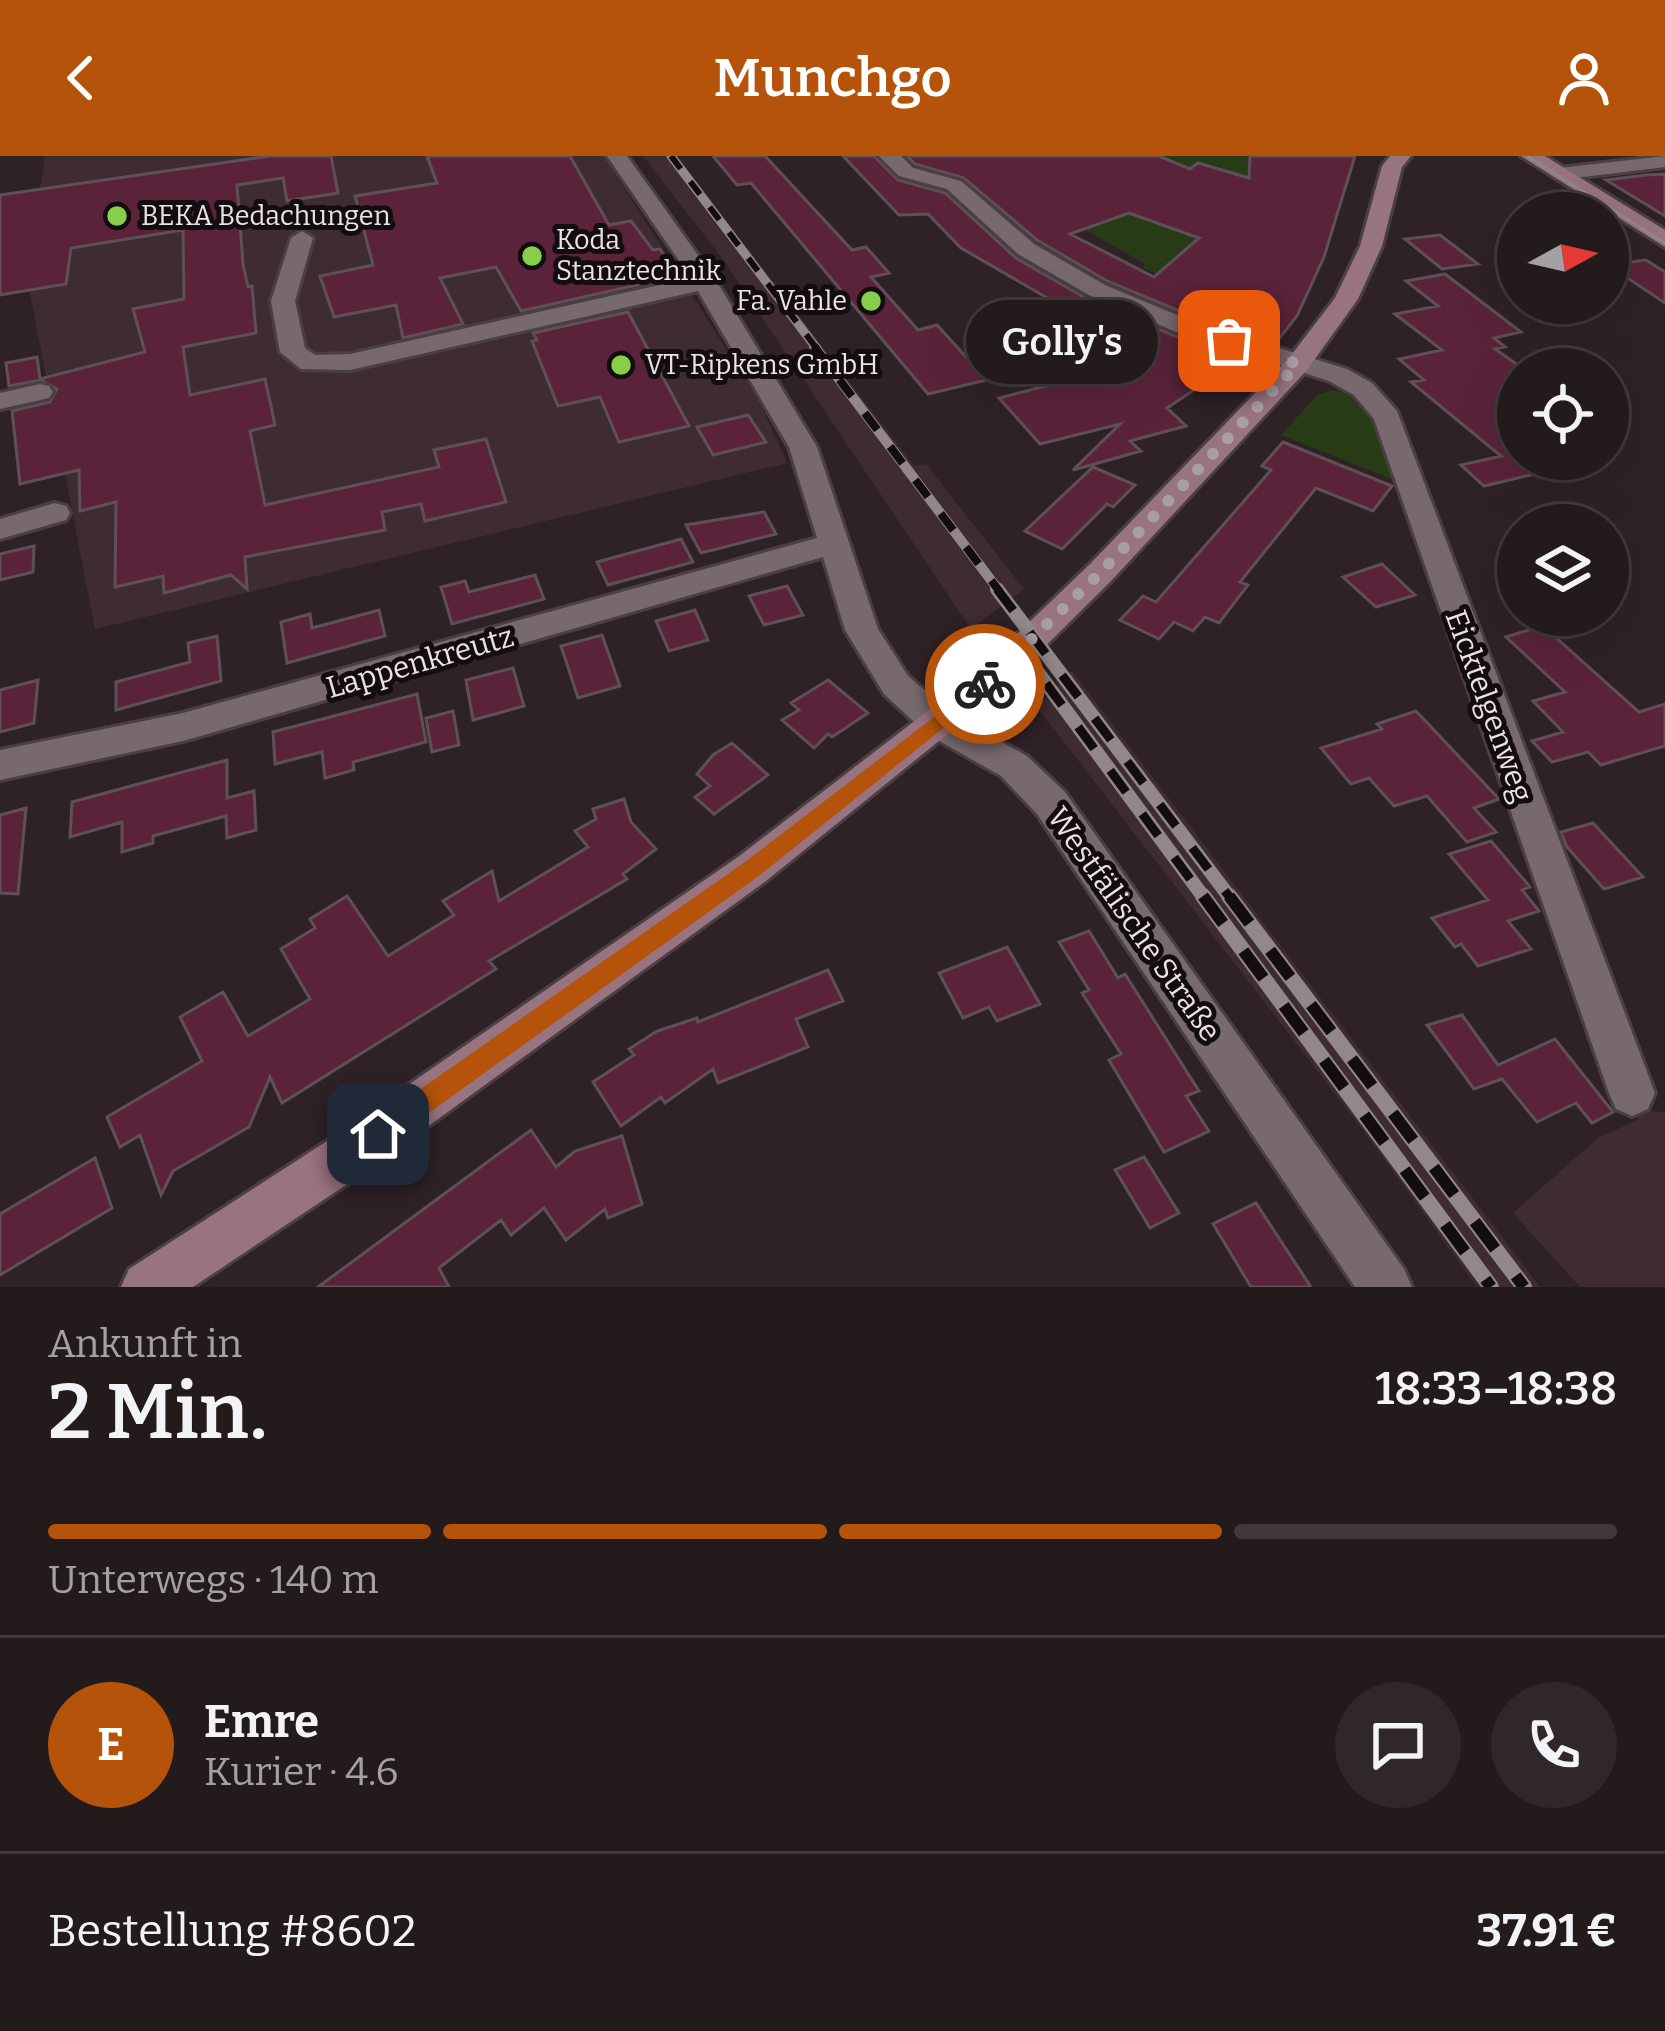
<!DOCTYPE html>
<html lang="de">
<head>
<meta charset="utf-8">
<style>
  body { margin:0; font-family:Bitter,serif; background:#2f2729; color:#f1f3f6; height:100vh; display:flex; flex-direction:column; font-size:45px; white-space:nowrap }
  * { box-sizing:border-box; margin:0 }
  p { font-size:39px; color:#a3a1a3 }
  .icon { flex:none; width:66px; height:66px; fill:none; stroke:currentColor; stroke-width:2; stroke-linecap:round; stroke-linejoin:round }
  .map { position:relative; height:1131px; overflow:hidden }
  .panel { display:flex; flex-direction:column; background:#231a1c; flex:1 }
  .panel>* { flex:none }
  .needle { width:78px; rotate:82deg }
  .controls { position:absolute; left:1497px; top:36px; display:grid; gap:24px }
  .controls a { display:grid; place-items:center; width:132px; height:132px; border-radius:50%; background:#231a1c; box-shadow:0 12px 48px #0002,0 0 0 3px #40383b; font-size:60px }
  .pin { position:absolute; display:grid; place-items:center; width:102px; height:102px; color:#fff; margin:-51px; border-radius:24px; box-shadow:0 6px 18px #0006 }
  .courier { position:absolute; display:grid; place-items:center; width:120px; height:120px; margin:-60px; border:9px solid #b45309; border-radius:50%; background:#fff; color:#222; box-shadow:0 3px 15px #0007 }
  .bubble { position:absolute; height:84px; border-radius:42px; background:#231a1c; box-shadow:0 12px 48px #0002,0 0 0 3px #40383b; font-size:39px; font-weight:600; line-height:84px; text-align:center }
  .headline em { font-style:normal; font-weight:600 }
  .headline div { display:flex; flex-direction:column-reverse }
  .headline { display:flex; align-items:center; justify-content:space-between; height:204px; padding:0 48px }
  h1 { font-size:78px; font-weight:600; line-height:90px }
  .bar { display:grid; grid-template-columns:repeat(4,1fr); gap:18px 12px; align-content:center; height:144px; padding:0 48px }
  .bar i { height:15px; border-radius:9px; background:#40383b }
  .bar .active { background:#b45309 }
  .bar p { grid-column:span 4 }
  .line { display:flex; align-items:center; gap:30px; padding:0 48px; border-top:3px solid #40383b }
  .line div { flex:1 }
  .round { display:grid; place-items:center; flex:none; width:126px; height:126px; border-radius:63px; background:#2f2729 }
  header { display:flex; justify-content:space-between; align-items:center; height:156px; padding:0 48px; background:#b45309; color:#fff; font-size:54px; font-weight:600 }
  .map>svg:first-child { display:block }
  .built { fill:#3f2c33 }
  .green { fill:#263b16 }
  .building { fill:#5a233a; stroke:#5e5054; stroke-width:3; fill-rule:evenodd }
  .lines { fill:none; stroke-linecap:round; stroke-linejoin:round }
  .street-casing { stroke:#4a3f42; stroke-width:6 }
  .secondary-casing { stroke:#4a3f42; stroke-width:6 }
  .street { fill:#78696e; fill-rule:evenodd }
  .secondary { fill:#987380; fill-rule:evenodd }
  .tram { stroke:#92878a; stroke-width:3 }
  .rail-far3-casing { stroke:#92878a; stroke-width:9 }
  .rail-far2-casing { stroke:#92878a; stroke-width:10 }
  .rail-far1-casing { stroke:#92878a; stroke-width:14 }
  .rail-casing { stroke:#92878a; stroke-width:16 }
  .rail-far3 { stroke:#130d0f; stroke-width:6; stroke-dasharray:16; stroke-linecap:butt }
  .rail-far2 { stroke:#130d0f; stroke-width:8; stroke-dasharray:21; stroke-linecap:butt }
  .rail-far1 { stroke:#130d0f; stroke-width:9; stroke-dasharray:27; stroke-linecap:butt }
  .rail { stroke:#130d0f; stroke-width:12; stroke-dasharray:34; stroke-linecap:butt }
  .route { fill:#b45309 }
  .done { stroke:#a99fa2; stroke-width:12; stroke-dasharray:0 21.6 }
  .poi-dot { fill:#87cf4a; stroke:#130d0f; stroke-width:4.5 }
  .labels { text-anchor:middle; dominant-baseline:central; stroke-width:10; stroke-linejoin:round; paint-order:stroke }
  .far-poi-label { font-size:27px; fill:#ebe2e5; stroke:#130d0f; text-anchor:start }
  .street-label { font-size:30px; fill:#ebe2e5; stroke:#130d0f }
</style>
</head>
<body>
<header><svg class="icon" aria-label="back" viewBox="0 0 24 24"><path d="M15 5l-7 7 7 7"/></svg>Munchgo<svg class="icon" aria-label="person" viewBox="0 0 24 24"><circle cx="12" cy="8" r="4"/><path d="M4 21q1-7 8-7t8 7"/></svg></header>
<div class="map">
<svg width="1665" height="1131" viewBox="0 0 1665 1131">
  <rect width="100%" height="100%" fill="#2f2226"/>
  <path class="built" d="M45 0H604L759 245 787 307 95 473 30 137 28 113Z
    M643 0H677L914 310 926 308 1024 433 971 473 722 102Z
    M1072 515 1540 1131H1477L1363 974 1037 551Z
    M1639 954 1665 956V1131H1580L1513 1057 1598 982 1637 964Z"/>
  <path class="green" d="M1094 0H1246L1304 18 1212 141 1143 112 1145 108 1075 68Z
    M1333 234C1377 240 1383 289 1396 325L1281 279 1317 239Z"/>
  <path class="building" d="M270 0H331L338 37 287 45 283 22 237 29 243 108 248 131 252 130 256 177 183 191 190 239 265 223 275 269 250 275 265 349 439 311 434 294 486 283 506 346 425 365 421 348 382 356 385 374 245 401 247 433 231 419 164 437 163 420 115 431 116 346 80 355 79 314 20 328 12 255 50 246 57 233 41 224 9 230 6 207 37 201 40 223 145 196 133 153 184 143 183 74 71 92 66 128 0 139V39Z
    M427 0H570L609 69 631 65 653 94 660 93 677 120 521 155 496 111 440 122 463 168 403 182 396 149 334 161 320 120 373 109 355 40 437 27Z
    M713 0H765L852 94 866 91 889 117 871 121 918 174 937 169 987 224 928 238 751 27 737 29Z
    M843 0H874L898 24 945 37 1016 102 1087 143 1175 180 1242 202 1167 252 1186 270 1130 285 1141 295 1073 314 1120 268 1040 288 999 242 1132 208 1107 196 1121 188 1058 159 1068 154 961 92 928 58 899 59Z
    M907 0H1159L1190 13 1198 7 1249 22 1250 0H1355L1324 101 1297 160 1278 184H1268L1196 162 1107 125 1037 84 964 22 915 8ZM1129 57 1199 82 1154 121 1070 78Z
    M1665 18V60L1606 24 1646 19Z
    M1440 79 1478 108 1442 113 1405 83Z
    M1646 104 1665 116V147L1608 109Z
    M1445 118 1521 176 1494 182 1505 191 1495 193 1518 209V303H1527L1543 316 1484 330 1461 309 1501 300 1411 226 1424 224 1399 203 1442 194 1395 158 1438 150 1406 125Z
    M628 156 689 270 619 286 600 241 558 250 532 185 537 184 533 177Z
    M748 259 766 286 713 299 697 271Z
    M1283 286 1392 330 1373 355 1316 332 1240 426 1248 429 1219 467 1205 461 1193 475 1174 466 1159 483 1120 464 1143 440 1156 446 1271 314 1262 310Z
    M1093 311 1135 329 1113 351 1107 348 1062 393 1025 375Z
    M764 356 776 378 701 397 686 369Z
    M681 383 693 406 608 429 597 406Z
    M34 390 33 416 0 424V398Z
    M1382 408 1415 439 1376 451 1343 421Z
    M535 419 544 443 452 468 441 431 465 425 469 436Z
    M787 430 803 459 764 469 749 440Z
    M379 454 385 480 287 507 281 466 310 458 312 472Z
    M695 454 708 484 669 495 656 465Z
    M1538 471H1544L1639 556 1665 548V590L1601 609 1588 596 1552 606 1532 585 1563 576 1533 545 1565 536 1506 481Z
    M602 479 620 530 578 542 561 490Z
    M217 480 221 525 116 554V526L190 506 188 487Z
    M513 512 524 550 473 564 466 524Z
    M38 524 34 567 0 576V534Z
    M828 524 868 557 832 581 828 578 814 592 782 564 799 554 791 547Z
    M417 538 426 586 353 606 354 614 325 622 322 596 275 608 273 576Z
    M453 555 459 589 432 596 426 562Z
    M1416 555 1499 643 1474 652 1496 676 1467 686 1427 640 1394 650 1369 622 1351 628 1321 592 1382 573 1377 568Z
    M732 587 768 619 714 658 695 641 710 630 697 618 713 599Z
    M227 604V642L254 635 256 674 227 682 226 660 153 680V687L122 696V666L70 681 72 646Z
    M624 643 631 666 656 693 623 718 627 723 489 805 496 813 282 947 270 921 249 971 173 1015 161 1039 140 979 120 991 107 961 202 905 180 861 223 836 248 880 310 843 281 793 315 772 310 763 347 740 388 800 454 759 443 745 492 715 499 745 588 691 575 675 596 663 593 653Z
    M26 652 18 738 0 737V659Z
    M1593 667 1643 721 1604 733 1567 691 1561 676Z
    M1491 685 1530 731 1522 734 1539 755 1508 765 1531 793 1478 810 1461 788 1455 791 1432 762 1488 744 1449 698Z
    M1089 775 1118 822 1125 818 1199 935 1186 940 1209 975 1164 996 1109 904 1121 898 1082 837 1089 834 1059 786Z
    M1007 791 1040 848 997 865 989 851 963 862 939 817Z
    M828 814 843 845 796 863 808 891 718 927 713 913 665 947 661 941 621 970 593 926 634 899 629 893 657 875 697 862 698 866Z
    M1462 859 1498 909 1555 883 1613 956 1592 967 1576 947 1537 966 1502 923 1474 933 1427 869Z
    M531 974 556 1011 575 995 622 980 642 1048 608 1062 605 1053 566 1084 544 1052 511 1079 501 1064 439 1112 449 1131H318Z
    M1144 1001 1179 1057 1150 1072 1115 1014Z
    M95 1002 112 1052 0 1119V1058Z
    M1256 1047 1311 1131H1251L1213 1068Z"/>
  <g class="lines">
    <g class="street-casing">
      <path id="street" d="M607 0H627L717 126 817 291 878 473 908 520 953 558 1027 600 1065 636 1404 1113 1412 1131H1355L1037 658 1001 620 927 578 884 538 845 474 823 401 183 585 0 624V594L183 557 817 382 789 291 698 135 350 214 301 213 280 196 271 145 291 82 302 75 313 82 295 145 305 192 315 199 350 198 691 122Z
        M879 0H901L913 12 961 25 1034 88 1105 129 1194 166 1347 213 1372 227 1397 255 1655 937 1648 953 1632 960 1616 953 1609 937 1374 263 1354 239 1329 225 1176 176 1089 139 1018 98 947 33 899 20Z
        M1665 0V11L1559 24 1549 18 1559 12Z
        M40 228 49 230 53 236 49 242 0 253V237Z
        M55 347 66 350 70 357 66 364 0 383V363Z"/>
    </g>
    <g class="secondary-casing">
      <path id="secondary" d="M1390 0H1411L1402 11 1382 90 1358 143 1307 214 1111 425 997 538 766 725 361 1019 193 1131H121L129 1113 327 985 738 701 973 520 1089 409 1289 202 1335 142 1360 90 1382 10Z
        M1521 0H1545L1665 74V91Z"/>
    </g>
    <use href="#street" class="street"/>
    <use href="#secondary" class="secondary"/>
    <path class="tram" d="M1527 0 1665 87"/>
    <g class="rail-far3-casing">
      <path id="rail-far3" d="M671 0 817 193"/>
    </g>
    <g class="rail-far2-casing">
      <path id="rail-far2" d="M814 190 1000 436"/>
    </g>
    <g class="rail-far1-casing">
      <path id="rail-far1" d="M997 433 1231 743
        M1014 484 1205 743"/>
    </g>
    <g class="rail-casing">
      <path id="rail" d="M1203 740 1491 1131
        M1229 740 1524 1131"/>
    </g>
    <use href="#rail-far3" class="rail-far3"/>
    <use href="#rail-far2" class="rail-far2"/>
    <use href="#rail-far1" class="rail-far1"/>
    <use href="#rail" class="rail"/>
  </g>
  <path class="route" d="M985 522 992 524V533L760 719 387 987 378 991 369 987 365 978 369 969 745 706Z"/>
  <g class="lines">
    <path class="done" d="M985 528 1100 417 1298 208 1229 185"/>
  </g>
  <g class="poi-dot">
    <circle cx="117" cy="60" r="12"/>
    <circle cx="532" cy="100" r="12"/>
    <circle cx="871" cy="145" r="12"/>
    <circle cx="621" cy="209" r="12"/>
  </g>
  <g class="labels">
    <g class="far-poi-label">
      <text x="141" y="60">BEKA Bedachungen</text>
      <text x="556" y="84">Koda<tspan x="556" dy="31">Stanztechnik</tspan></text>
      <text x="847" y="145" text-anchor="end">Fa. Vahle</text>
      <text x="645" y="209">VT-Ripkens GmbH</text>
    </g>
    <g class="street-label">
      <text transform="translate(420 506) rotate(-16)">Lappenkreutz</text>
      <text transform="translate(1489 550) rotate(70)">Eicktelgenweg</text>
      <text transform="translate(1134 768) rotate(55)">Westfälische Straße</text>
    </g>
  </g>
</svg>
<div class="controls">
<a><svg class="needle" viewBox="-14 -14 28 28"><path d="M0-13l5 13h-10z" fill="#e53935"/><path d="M0 13l5-13h-10z" fill="#a3a1a3"/></svg></a>
<a><svg class="icon" aria-label="locate" viewBox="0 0 24 24"><circle cx="12" cy="12" r="6"/><path d="M12 2v4M12 18v4M2 12h4M18 12h4"/></svg></a>
<a><svg class="icon" aria-label="layers" viewBox="0 0 24 24"><path d="M12 4l9 5-9 5-9-5zM3 14l9 5 9-5"/></svg></a>
</div>
<div class="pin" style="left:1229px;top:185px;background:#ea580c"><svg class="icon" aria-label="bag" viewBox="0 0 24 24"><path d="M5 8h14l-1 12H6zM9 8a3 3 0 0 1 6 0"/></svg></div>
<div class="pin" style="left:378px;top:978px;background:#1f2937"><svg class="icon" aria-label="home" viewBox="0 0 24 24"><path d="M3 11l9-7 9 7M6 9v11h12V9"/></svg></div>
<div class="courier" style="left:985px;top:528px"><svg class="icon" aria-label="bike" viewBox="0 0 24 24"><circle cx="6" cy="16" r="4"/><circle cx="18" cy="16" r="4"/><path d="M6 16l4-8h5l3 8M10 8l3 8H6M13 5h3"/></svg></div>
<div class="bubble" style="left:966px;top:144px;width:192px">Golly's</div>
</div>
<section class="panel">
<div class="headline"><div><h1>2 Min.</h1><p>Ankunft in</p></div><em>18:33–18:38</em></div>
<div class="bar"><i class="active"></i><i class="active"></i><i class="active"></i><i></i><p>Unterwegs · 140 m</p></div>
<div class="line" style="height:216px"><b class="round" style="background:#b45309;color:#fff">E</b><div><b>Emre</b><p>Kurier · 4.6</p></div><a class="round"><svg class="icon" aria-label="chat" viewBox="0 0 24 24"><path d="M4 5h16v11H9l-5 4z"/></svg></a><a class="round"><svg class="icon" aria-label="phone" viewBox="0 0 24 24"><path d="M5 4h4l2 5-3 2q2 4 5 5l2-3 5 2v4C11 20 4 13 5 4z"/></svg></a></div>
<div class="line" style="height:156px"><div>Bestellung #8602</div><b>37.91 €</b></div>
</section>
</body>
</html>
